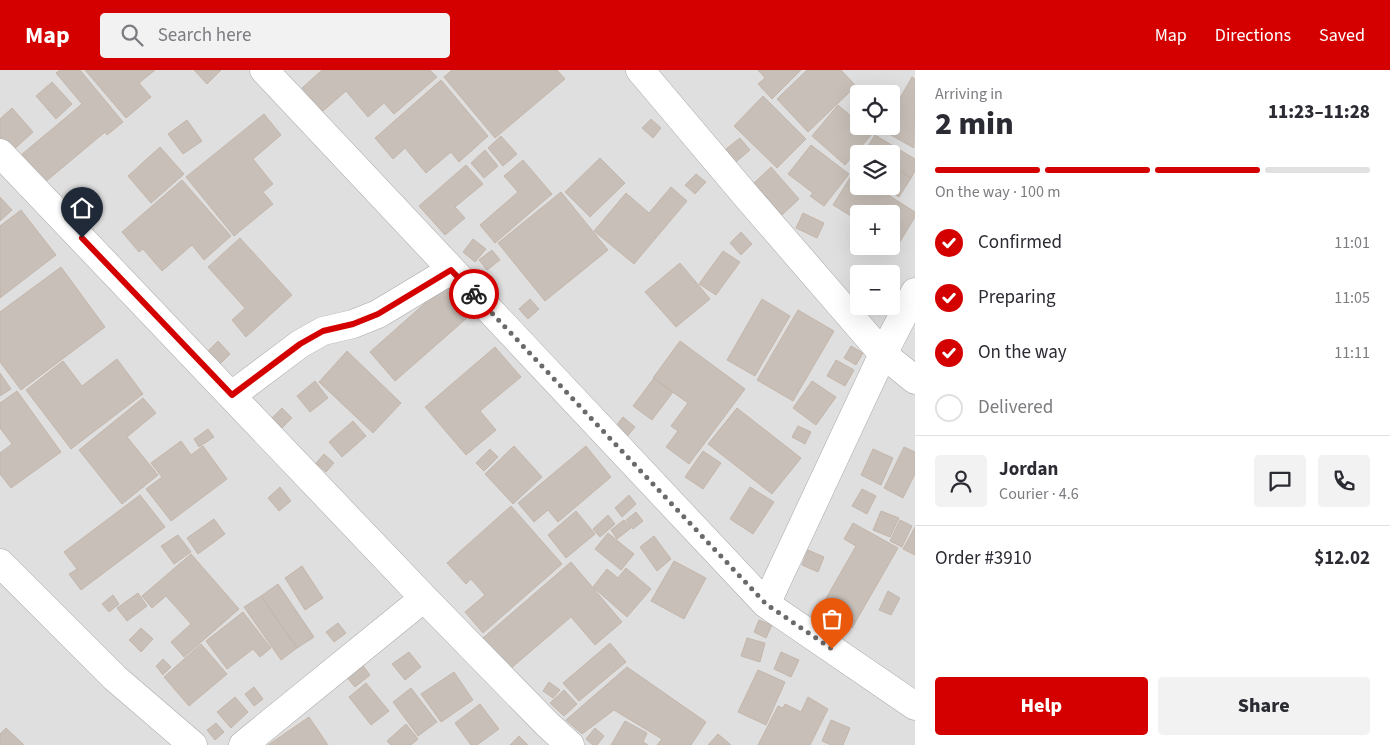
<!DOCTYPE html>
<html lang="en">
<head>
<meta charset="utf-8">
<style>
  body { margin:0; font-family:"Source Sans 3",sans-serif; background:#f2f2f3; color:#2b2b33; height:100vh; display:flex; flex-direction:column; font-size:19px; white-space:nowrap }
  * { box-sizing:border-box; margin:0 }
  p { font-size:16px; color:#7c7c81 }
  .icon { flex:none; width:28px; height:28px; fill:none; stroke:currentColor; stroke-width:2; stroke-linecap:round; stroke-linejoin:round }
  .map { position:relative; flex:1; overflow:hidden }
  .details { display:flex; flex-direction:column; background:#fff; width:475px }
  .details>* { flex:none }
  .tools { position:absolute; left:850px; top:15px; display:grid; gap:10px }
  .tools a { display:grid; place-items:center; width:50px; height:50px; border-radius:5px; background:#fff; box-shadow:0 5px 20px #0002; font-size:25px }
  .pin { position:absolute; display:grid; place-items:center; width:42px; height:42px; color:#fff; margin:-51px -21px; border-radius:50% 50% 50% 0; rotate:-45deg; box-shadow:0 0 5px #0007 }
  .pin .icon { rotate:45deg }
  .courier { position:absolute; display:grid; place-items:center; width:50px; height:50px; margin:-25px; border:4px solid #d40000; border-radius:50%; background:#fff; color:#222; box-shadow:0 1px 6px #0007 }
  .overview em { font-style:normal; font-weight:800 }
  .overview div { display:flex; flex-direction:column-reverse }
  .overview { display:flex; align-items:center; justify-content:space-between; height:85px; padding:0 20px }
  h1 { font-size:32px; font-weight:800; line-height:38px }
  .bar { display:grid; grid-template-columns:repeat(4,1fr); gap:8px 5px; align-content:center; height:60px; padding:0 20px }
  .bar i { height:6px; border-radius:4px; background:#e1e1e2 }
  .bar .active { background:#d40000 }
  .bar p { grid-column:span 4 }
  .line { display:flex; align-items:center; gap:12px; padding:0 20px; border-top:1px solid #e1e1e2 }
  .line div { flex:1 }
  .round { display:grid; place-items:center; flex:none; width:52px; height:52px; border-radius:5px; background:#f2f2f3 }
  ol { padding:0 20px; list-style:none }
  li { display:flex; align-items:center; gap:15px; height:55px }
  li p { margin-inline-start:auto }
  li .icon { padding:5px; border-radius:50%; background:#d40000; color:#fff; stroke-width:4 }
  li:last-child { color:#7c7c81 }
  li i { width:28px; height:28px; border:2px solid #e1e1e2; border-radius:50% }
  .cta { display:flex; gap:10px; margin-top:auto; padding:10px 20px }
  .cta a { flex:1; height:58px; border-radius:5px; background:#d40000; color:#fff; font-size:20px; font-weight:800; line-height:58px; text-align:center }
  .cta a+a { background:#f2f2f3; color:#2b2b33 }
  header { display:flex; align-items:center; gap:30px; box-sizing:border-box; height:70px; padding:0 25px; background:#d40000; color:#fff }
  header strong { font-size:24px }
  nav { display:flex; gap:28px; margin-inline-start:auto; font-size:18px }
  .search { width:350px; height:45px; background:#f2f2f3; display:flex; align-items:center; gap:12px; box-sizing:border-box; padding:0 18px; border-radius:5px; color:#7c7c81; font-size:19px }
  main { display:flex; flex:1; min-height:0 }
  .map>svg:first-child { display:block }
  .residential { fill:#e0dfdf; fill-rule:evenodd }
  .building { fill:#c7bfb8; stroke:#c4b6ab }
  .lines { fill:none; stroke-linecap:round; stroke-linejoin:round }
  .minor-casing { stroke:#a9a9a9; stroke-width:29 }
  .minor { stroke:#fff; stroke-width:28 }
  .done { stroke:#6b6a68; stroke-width:5; stroke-dasharray:0 9 }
  .route { stroke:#d40000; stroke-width:6 }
</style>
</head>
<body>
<header>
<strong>Map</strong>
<div class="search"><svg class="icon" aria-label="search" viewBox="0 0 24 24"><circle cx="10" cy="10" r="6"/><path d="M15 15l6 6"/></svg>Search here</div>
<nav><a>Map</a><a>Directions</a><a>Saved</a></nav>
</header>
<main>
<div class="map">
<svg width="915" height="675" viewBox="0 0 915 675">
  <rect width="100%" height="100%" fill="#f2efe9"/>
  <path class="residential" d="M0 0H915V675H0ZM859 24H891V56H859ZM859 84H891V116H859ZM859 144H891V176H859ZM859 204H891V236H859Z"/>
  <path class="building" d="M60 0H80L123 52 107 65 105 62 44 113 21 85 82 34 56 3Z
    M85 0H155L139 13 151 27 126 48Z
    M194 0H221L207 14Z
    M322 0H430L437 7 394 44 384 33 368 47 346 21 323 41 302 18Z
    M452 0H557L565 9 495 68 444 7Z
    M758 0H801L772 29 758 14 765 8Z
    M807 0H841L856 16 808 62 777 29Z
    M912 7 915 9 914 78 882 60 885 56H891V44Z
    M441 10 488 66 459 92 451 82 426 103 405 78 393 89 375 68Z
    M52 12 72 34 56 49 36 26Z
    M763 26 806 69 777 98 734 56Z
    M838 35 859 53V56H863L872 64 845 95 812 66Z
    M12 38 33 62 12 81 0 67V49Z
    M264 44 281 65 253 89 273 114 263 122 273 134 234 166 186 107Z
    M651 49 661 58 653 68 642 58Z
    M187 50 202 71 183 84 168 64Z
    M875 65 915 89V101L911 108 891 96V84H870L865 81Z
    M501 66 517 84 503 96 488 78Z
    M740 68 750 80 736 92 726 79Z
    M811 75 849 104 824 136 810 126 813 123 788 104Z
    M160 77 184 104 151 133 128 106Z
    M485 80 498 96 484 108 471 93Z
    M600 88 625 113 590 147 565 122Z
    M523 90 552 124 495 173 480 155 518 122 504 106Z
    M466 95 483 114 455 137 465 148 445 165 419 136Z
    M891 96 911 108 899 127 882 116H891Z
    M771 97 799 129 782 145 754 113Z
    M853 103 859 107V116H874L915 142V147L898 175 891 171V144H859V151L833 135Z
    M696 104 706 112 695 124 685 115Z
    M182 110 231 166 204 190 192 175 162 201 143 179 139 182 122 162Z
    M671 117 687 131 634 194 594 161 626 123 649 143Z
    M561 122 608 180 545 231 498 173Z
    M0 127 12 140 0 151Z
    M21 140 56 185 0 228V156Z
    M803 143 824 153 817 168 796 158Z
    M741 162 752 174 741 185 730 173Z
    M240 168 292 225 246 267 232 250 245 238 208 197Z
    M473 169 486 179 475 192 463 182Z
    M492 180 500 190 487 200 479 190Z
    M723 181 740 192 716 225 699 214Z
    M680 193 710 229 676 257 645 222Z
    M61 197 105 257 21 320 0 292V242Z
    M450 211 476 240 395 311 370 282Z
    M530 229 539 239 528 249 519 239Z
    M762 229 790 246 755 306 727 290Z
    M798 240 834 261 793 331 757 310Z
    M218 271 230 284 220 294 207 282Z
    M680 271 745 319 689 394 666 377 678 361 671 356 688 333 653 308Z
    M851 276 863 283 856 295 844 288Z
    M495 277 521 307 480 341 496 360 466 385 425 337Z
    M347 281 401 333 373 363 319 312Z
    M117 289 143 324 71 379 26 320 63 291 82 316Z
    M836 290 854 300 845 316 827 306Z
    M0 303 11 319 0 326Z
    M654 308 673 322 652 350 633 336Z
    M315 311 328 328 310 342 297 326Z
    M812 311 836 327 816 355 793 338Z
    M17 321 61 382 11 418 0 404V383L12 374 0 358V333Z
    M143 328 156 343 127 367 158 405 122 434 79 380Z
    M282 338 292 348 282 358 272 348Z
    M737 338 801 388 772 424 708 374Z
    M623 347 635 357 625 369 613 360Z
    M353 351 366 366 342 387 329 372Z
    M798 356 811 362 805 374 792 367Z
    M208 359 214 367 199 377 194 369Z
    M181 371 191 385 203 376 227 409 171 451 146 419 162 407 151 393Z
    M514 376 542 407 513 434 485 404Z
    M586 376 611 407 558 452 548 440 534 452 518 433Z
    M904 377 915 382V404L903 428 884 418Z
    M490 379 498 387 484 401 476 393Z
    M873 379 893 388 881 415 861 405Z
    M703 381 721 393 703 419 685 407Z
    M324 384 334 393 326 402 316 393Z
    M280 417 291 431 279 441 268 428Z
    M750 417 774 432 753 464 730 449Z
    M862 419 876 426 867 444 852 436Z
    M140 425 165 457 81 520 69 504 77 499 64 482Z
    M629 425 636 434 622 447 615 438Z
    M511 436 562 494 483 563 465 542 485 525 471 509 466 514 447 493Z
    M576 441 595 464 566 488 548 465Z
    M881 441 899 448 890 467 873 460Z
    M636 442 643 451 633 459 626 450Z
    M608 445 615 454 600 467 593 459Z
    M214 449 225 464 198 484 187 468Z
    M624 450 631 458 617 469 611 460Z
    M900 450 912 456 902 477 890 471Z
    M853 453 898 478 852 558 820 539 856 476 844 469Z
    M915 457V485L903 479Z
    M608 463 634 484 621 500 595 479Z
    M178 465 191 482 174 494 161 476Z
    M654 466 671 489 657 501 640 477Z
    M808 480 824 487 818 502 802 495Z
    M191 484 239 539 184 587 171 572 191 554 166 526 152 538 142 526Z
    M674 491 706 508 684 549 651 531Z
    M571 492 622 552 595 575 571 547 510 599 483 568Z
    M302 496 323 528 305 540 285 508Z
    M626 498 651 519 627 547 593 517 607 499 618 508Z
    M278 514 314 567 297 578 261 526Z
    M888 521 900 528 891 545 879 540Z
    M138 523 147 536 127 551 117 538Z
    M113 525 119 534 109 542 102 534Z
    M261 526 297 578 281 590 244 537Z
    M243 542 271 578 260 587 253 579 227 599 206 571Z
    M759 550 772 555 766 568 754 562Z
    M338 553 346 563 334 572 326 562Z
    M141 558 153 569 141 582 129 570Z
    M747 568 765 573 760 592 741 586Z
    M610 573 626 592 579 631 563 613Z
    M201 574 227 604 189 636 164 607Z
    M409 582 421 597 405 610 392 594Z
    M781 582 799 590 791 607 774 599Z
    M163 589 171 597 163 605 156 596Z
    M361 593 370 605 355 617 345 605Z
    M627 597 706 652 691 675H657L662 669 614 640 582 664 566 650Z
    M758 600 785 612 766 655 738 642Z
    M454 602 473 630 441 652 421 624Z
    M549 612 560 620 553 628 543 621Z
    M366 613 389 641 371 655 349 627Z
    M254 617 263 629 254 636 245 624Z
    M411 618 437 652 418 666 393 632Z
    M564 620 577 634 564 646 550 633Z
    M235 627 248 642 231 658 217 642Z
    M808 627 828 639 810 675H758L778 636 783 638 785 634 801 642Z
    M480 634 499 659 477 675H471L455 653Z
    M309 647 328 675H268Z
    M831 650 850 658 843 675H831L822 671Z
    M625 651 647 663 643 672 648 675H611Z
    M216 653 224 662 215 670 207 660Z
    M406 654 418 669 411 675H391L387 671Z
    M6 658 24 675H0V664Z
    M595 658 604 666 597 675H593L586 669Z
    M718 664 731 675H708Z
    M519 666 528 675H510Z"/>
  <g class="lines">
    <g class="minor-casing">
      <path id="minor" d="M264 0 766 534 915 636
        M640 0 748 128 883 284 915 310
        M0 83 424 528 547 654 570 675
        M232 325 300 274 323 261 353 254 378 244 451 200
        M0 493 115 608 193 675
        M766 534 883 284 915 222
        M243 675 424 528"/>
    </g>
    <use href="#minor" class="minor"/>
  </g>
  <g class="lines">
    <path class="done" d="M474 224 766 534 832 579"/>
    <path class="route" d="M82 168 232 325 300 274 323 261 353 254 378 244 451 200 474 224"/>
  </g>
</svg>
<div class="tools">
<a><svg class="icon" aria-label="locate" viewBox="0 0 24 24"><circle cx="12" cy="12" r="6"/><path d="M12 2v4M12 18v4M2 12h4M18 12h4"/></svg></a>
<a><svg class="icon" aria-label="layers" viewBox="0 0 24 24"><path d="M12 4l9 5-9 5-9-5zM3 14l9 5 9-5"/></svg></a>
<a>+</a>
<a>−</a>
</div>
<div class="pin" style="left:832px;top:579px;background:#ea580c"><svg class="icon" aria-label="bag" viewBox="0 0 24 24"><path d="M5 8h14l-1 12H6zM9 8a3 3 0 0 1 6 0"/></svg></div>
<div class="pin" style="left:82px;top:168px;background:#1f2937"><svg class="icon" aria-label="home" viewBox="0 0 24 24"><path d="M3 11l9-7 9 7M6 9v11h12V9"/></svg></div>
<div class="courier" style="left:474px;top:224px"><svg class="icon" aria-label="bike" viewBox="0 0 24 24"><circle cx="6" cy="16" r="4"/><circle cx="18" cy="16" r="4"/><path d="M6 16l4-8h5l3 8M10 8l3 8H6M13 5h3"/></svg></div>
</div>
<section class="details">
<div class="overview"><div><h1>2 min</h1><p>Arriving in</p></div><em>11:23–11:28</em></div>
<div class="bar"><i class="active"></i><i class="active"></i><i class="active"></i><i></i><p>On the way · 100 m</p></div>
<ol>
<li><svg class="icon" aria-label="check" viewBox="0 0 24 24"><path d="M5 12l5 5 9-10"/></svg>Confirmed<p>11:01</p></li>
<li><svg class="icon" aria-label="check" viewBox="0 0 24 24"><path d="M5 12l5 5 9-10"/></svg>Preparing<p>11:05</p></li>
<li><svg class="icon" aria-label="check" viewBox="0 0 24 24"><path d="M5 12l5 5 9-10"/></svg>On the way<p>11:11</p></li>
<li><i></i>Delivered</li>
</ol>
<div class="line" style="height:90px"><a class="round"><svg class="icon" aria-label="person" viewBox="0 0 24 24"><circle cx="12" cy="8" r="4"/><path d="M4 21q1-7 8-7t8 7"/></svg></a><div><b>Jordan</b><p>Courier · 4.6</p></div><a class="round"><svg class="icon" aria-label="chat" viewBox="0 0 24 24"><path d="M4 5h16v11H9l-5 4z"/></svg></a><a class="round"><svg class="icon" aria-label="phone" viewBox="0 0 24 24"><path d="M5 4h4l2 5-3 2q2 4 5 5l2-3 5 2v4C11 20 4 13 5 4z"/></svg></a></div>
<div class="line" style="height:65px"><div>Order #3910</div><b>$12.02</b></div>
<div class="cta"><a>Help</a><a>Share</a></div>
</section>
</main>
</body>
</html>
